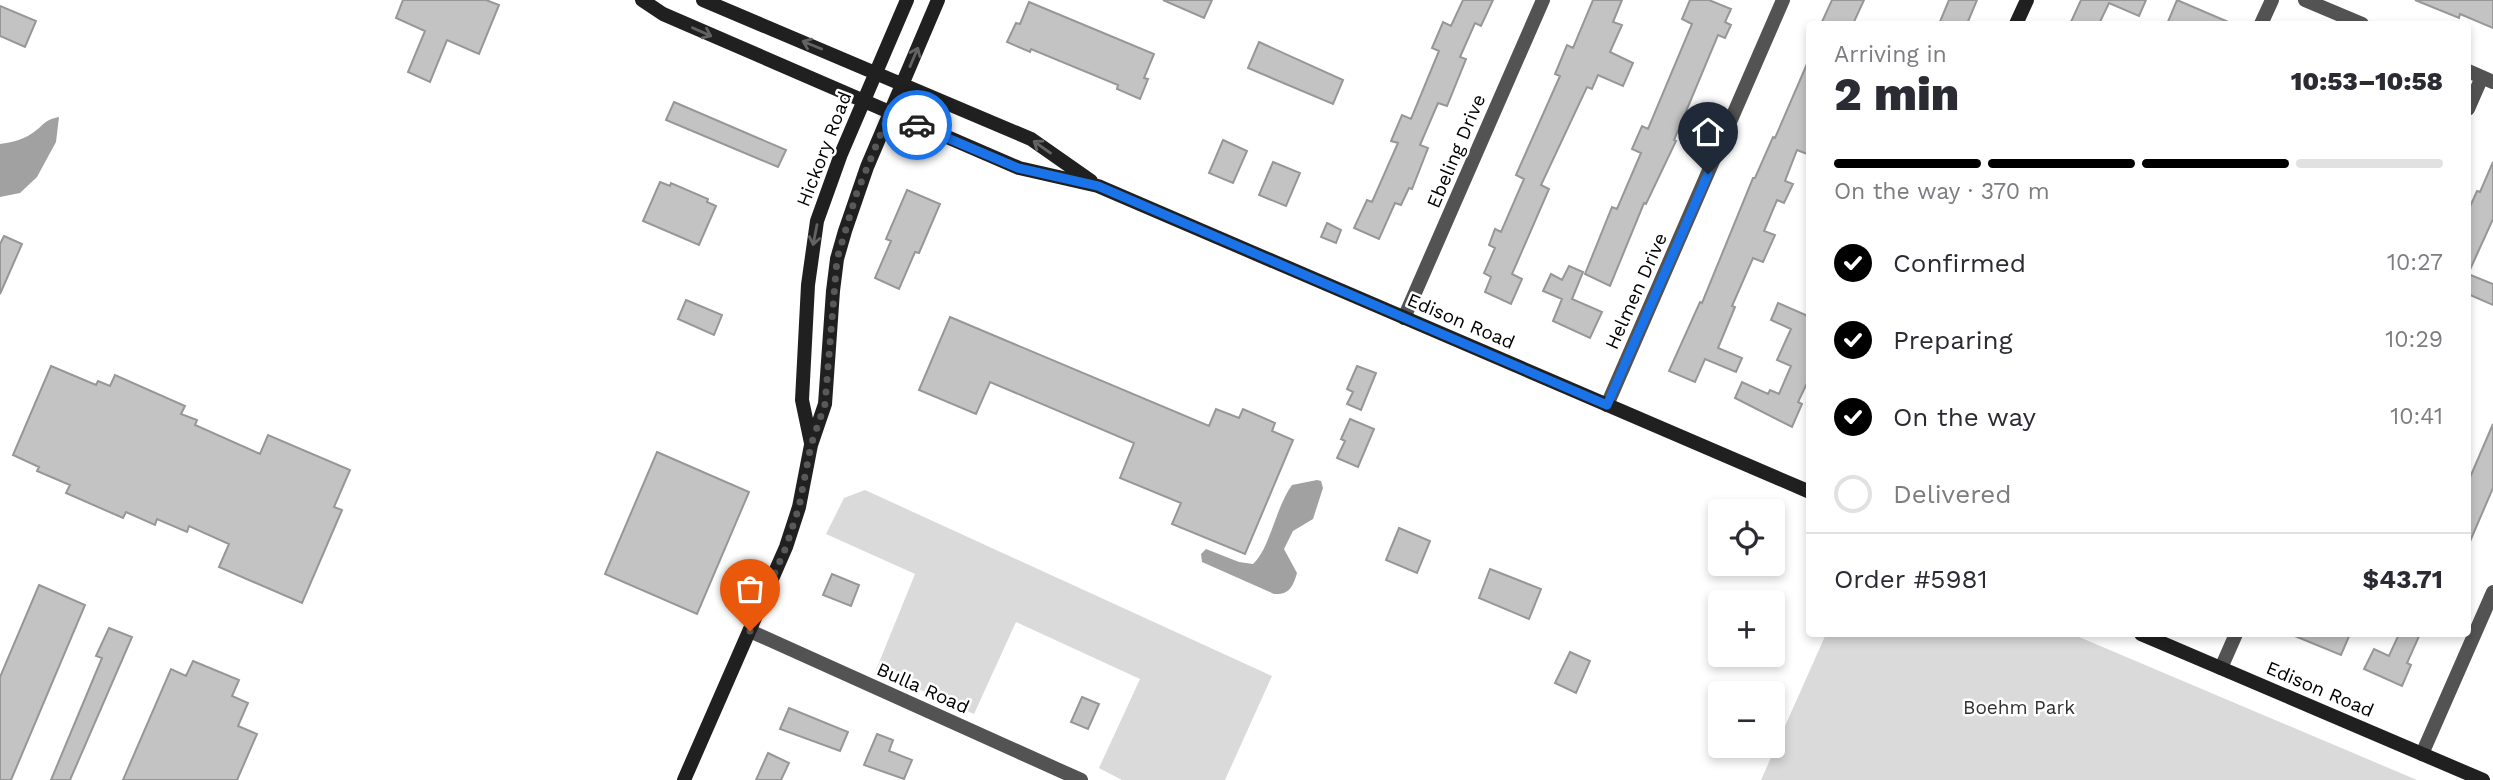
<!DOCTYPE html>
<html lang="en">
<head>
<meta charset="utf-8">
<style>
  body { margin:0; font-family:"Work Sans",sans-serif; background:#f7f7f7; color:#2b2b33; height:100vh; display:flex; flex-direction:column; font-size:26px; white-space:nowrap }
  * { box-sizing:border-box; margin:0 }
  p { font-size:23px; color:#7c7c81 }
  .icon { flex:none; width:38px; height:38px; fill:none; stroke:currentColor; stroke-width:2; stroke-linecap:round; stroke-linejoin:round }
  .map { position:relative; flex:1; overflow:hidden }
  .details { position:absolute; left:1806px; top:21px; width:665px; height:616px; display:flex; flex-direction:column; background:#fff; border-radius:7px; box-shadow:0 4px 10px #0003 }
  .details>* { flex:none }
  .tools { position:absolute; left:1708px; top:499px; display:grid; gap:14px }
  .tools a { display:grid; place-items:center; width:77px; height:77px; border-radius:7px; background:#fff; box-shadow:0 4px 10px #0003; font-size:35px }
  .pin { position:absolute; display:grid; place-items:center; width:60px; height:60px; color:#fff; margin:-72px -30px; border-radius:50% 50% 50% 0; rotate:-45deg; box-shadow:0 0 7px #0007 }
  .pin .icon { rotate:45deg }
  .courier { position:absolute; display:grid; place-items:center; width:70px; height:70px; margin:-35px; border:5px solid #1a73e8; border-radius:50%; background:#fff; color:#222; box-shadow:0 2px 9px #0007 }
  .overview em { font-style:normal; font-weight:800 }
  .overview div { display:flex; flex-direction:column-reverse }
  .overview { display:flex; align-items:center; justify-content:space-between; height:119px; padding:0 28px }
  h1 { font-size:46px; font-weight:800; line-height:52px }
  .bar { display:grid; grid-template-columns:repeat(4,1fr); gap:10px 7px; align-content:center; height:84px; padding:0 28px }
  .bar i { height:9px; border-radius:5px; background:#e1e1e2 }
  .bar .on { background:#000 }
  .bar p { grid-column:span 4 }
  .line { display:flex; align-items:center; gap:18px; padding:0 28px; border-top:2px solid #e1e1e2 }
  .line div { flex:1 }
  ol { padding:0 28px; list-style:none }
  li { display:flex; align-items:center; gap:21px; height:77px }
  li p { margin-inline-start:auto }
  li .icon { padding:7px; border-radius:50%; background:#000; color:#fff; stroke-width:4 }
  li:last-child { color:#7c7c81 }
  li i { width:38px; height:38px; border:4px solid #e1e1e2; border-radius:50% }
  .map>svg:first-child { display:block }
  .green { fill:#dadada }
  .water { fill:#a1a1a1 }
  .building { fill:#c3c3c3; stroke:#979797; stroke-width:2 }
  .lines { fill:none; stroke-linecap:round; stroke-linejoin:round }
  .street { stroke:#535353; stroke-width:14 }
  .secondary { stroke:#202020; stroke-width:14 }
  .oneway { stroke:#636363 }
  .done { stroke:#595959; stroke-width:7; stroke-dasharray:0 12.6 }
  .route { stroke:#1a73e8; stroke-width:9 }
  .labels { text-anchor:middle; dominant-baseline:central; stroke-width:5; stroke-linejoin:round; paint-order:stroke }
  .street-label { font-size:19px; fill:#000; stroke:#fff }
  .park-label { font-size:19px; fill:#313131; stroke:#fff }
</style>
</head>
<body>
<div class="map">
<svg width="2493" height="780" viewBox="0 0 2493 780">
  <rect width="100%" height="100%" fill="#fff"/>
  <path class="green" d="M865 490 1272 676 1225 780H1122L1099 768 1140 679 1016 622 974 714 876 670 915 574 826 534 844 498Z
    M1826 634H2072L2417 780H1761Z"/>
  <path class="water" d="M59 117 56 142 37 177 20 193 0 197V144C13 142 23 140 34 132 45 124 44 120 59 117Z
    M1317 480 1321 481 1323 488 1313 519 1293 531 1284 549 1297 573C1293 587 1289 595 1274 594L1202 562 1201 554 1206 549 1239 562 1253 564C1270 549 1276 506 1292 485Z"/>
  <path class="building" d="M403 0H486L499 5 479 54 447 40 430 82 408 72 425 31 396 18Z
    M1163 0H1212L1204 18Z
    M1463 0H1493L1481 26 1475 23 1460 57 1466 59 1447 106 1438 103 1420 145 1428 148 1412 189 1409 188 1401 205 1395 203 1379 239 1354 228 1367 200 1372 202 1398 143 1391 141 1402 115 1411 119 1439 51 1432 48 1443 22 1451 26Z
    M1593 0H1622L1613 22 1622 25 1610 52 1633 63 1623 86 1598 75 1592 89 1587 87 1541 185 1549 189 1512 274 1522 279 1511 304 1485 292 1491 277 1484 273 1495 248 1489 245 1495 229 1501 232 1524 179 1516 175 1560 76 1555 74 1567 45 1573 48Z
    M1690 0H1709L1731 9 1725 22 1731 25 1725 38 1718 35 1674 140 1676 141 1646 204 1644 203 1610 286 1585 274 1612 207 1617 209 1641 153 1632 149 1642 126 1648 129 1692 24 1682 19Z
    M1832 0H1864L1853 24H1821Z
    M1949 0H1977L1967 24H1939Z
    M2081 0H2146L2139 16 2109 3 2099 24H2070Z
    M2177 0 2233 24H2167Z
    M2415 0H2493V28L2460 14 2459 18Z
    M1029 2 1154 54 1144 78 1148 79 1140 99 1117 89 1118 85 1031 49 1030 52 1007 42 1016 23 1020 24Z
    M0 6 36 21 25 47 0 36Z
    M1259 42 1343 80 1333 104 1248 68Z
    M1810 57V155L1797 150 1785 181 1793 184 1784 203 1777 200 1764 231 1775 235 1763 262 1753 258 1732 306 1735 307 1718 348 1742 358 1736 372 1705 359 1695 382 1669 371 1700 302 1702 303 1753 178H1755L1773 137 1775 138Z
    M674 102 786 150 778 167 666 120Z
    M1223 140 1247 151 1233 183 1209 173Z
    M1273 162 1300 173 1286 206 1259 195Z
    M2493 162V219L2468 274 2493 284V305L2468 294V211L2477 191 2480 192Z
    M660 182 670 186 671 183 708 199 707 202 716 206 699 245 643 221Z
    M907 190 940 204 919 253 915 252 899 289 875 278 891 241 886 239Z
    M1327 223 1341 230 1336 243 1321 237Z
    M4 236 22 244 0 294V244Z
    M1569 266 1583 272 1572 299 1602 312 1590 338 1553 321 1562 299 1543 291 1551 274 1562 280Z
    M686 300 722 315 714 335 678 319Z
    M1778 303 1810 317V377L1798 402 1802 404 1792 427 1735 398 1742 382 1768 394 1770 390 1779 394 1791 366 1777 360 1791 329 1771 320Z
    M950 317 1209 426 1216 409 1239 418 1243 409 1275 423 1272 431 1293 440 1245 554 1172 524 1181 503 1120 478 1134 443 990 382 976 414 919 390Z
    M51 366 96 385 98 381 110 386 115 375 185 406 181 414 197 420 195 425 260 454 268 435 350 470 334 507 342 510 302 603 219 567 229 544 189 526 187 532 157 519 155 525 126 512 123 518 66 493 70 485 37 471 39 467 13 455Z
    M1357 366 1376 373 1361 410 1347 404 1353 392 1347 389Z
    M1350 419 1374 429 1358 467 1337 458 1345 441 1341 439Z
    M2493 424V488L2468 546V482Z
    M657 452 749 492 697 614 605 574Z
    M1399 528 1430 541 1417 573 1386 560Z
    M1490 569 1541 589 1529 619 1479 598Z
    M832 574 859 585 851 606 823 595Z
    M39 585 85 605 11 780H0V677Z
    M109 628 132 637 70 780H51L102 658 96 656Z
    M2290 634H2350L2341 655Z
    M2399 634H2420L2407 663 2411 665 2402 686 2364 669 2374 649 2389 656Z
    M1570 652 1590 661 1576 693 1555 683Z
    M193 661 239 680 232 696 248 703 238 726 257 734 237 780H123L171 669 186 676Z
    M1082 697 1099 704 1088 729 1071 722Z
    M789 708 848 732 840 751 780 729Z
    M877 734 893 740 889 751 912 760 904 779 864 765Z
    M768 753 789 763 781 780H756Z"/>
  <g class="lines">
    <path class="street" d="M2305 0 2362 24
      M2261 24 2272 0
      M2468 71 2493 82
      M2468 109 2482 77
      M1404 318 1543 0
      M1607 405 1783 0
      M750 631 1081 780
      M2221 668 2236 634
      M2422 754 2493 592"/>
    <path class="secondary" d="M642 0 663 14 1019 168 1098 186 1810 492
      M703 0 1031 139 1091 181
      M2016 24 2027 0
      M811 443 802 400 808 285 817 221 841 154 907 0
      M2141 634 2483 780
      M684 780 786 547 799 507 811 445 825 404 833 291 837 259 845 231 867 167 938 0"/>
  </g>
  <defs><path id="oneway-shaft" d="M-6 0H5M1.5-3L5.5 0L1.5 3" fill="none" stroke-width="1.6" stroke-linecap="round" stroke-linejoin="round" transform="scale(1.75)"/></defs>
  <g class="oneway">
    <use href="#oneway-shaft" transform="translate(702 32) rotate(24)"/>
    <use href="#oneway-shaft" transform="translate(812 45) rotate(-158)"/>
    <use href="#oneway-shaft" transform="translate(914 57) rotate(-67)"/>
    <use href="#oneway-shaft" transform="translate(1042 147) rotate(-145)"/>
    <use href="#oneway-shaft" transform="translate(815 235) rotate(101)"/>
  </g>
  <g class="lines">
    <path class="done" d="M750 631 786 547 799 507 811 445 825 404 837 259 856 195 889 114 917 125"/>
    <path class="route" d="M917 125 1018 168 1098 186 1607 405 1708 174"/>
  </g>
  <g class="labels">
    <g class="street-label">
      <text transform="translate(824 149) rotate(-69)">Hickory Road</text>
      <text transform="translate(1456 151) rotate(-67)">Ebeling Drive</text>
      <text transform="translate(1636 291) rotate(-66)">Helmen Drive</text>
      <text transform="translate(1461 321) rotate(23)">Edison Road</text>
      <text transform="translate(923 688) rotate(24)">Bulla Road</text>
      <text transform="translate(2320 689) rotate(23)">Edison Road</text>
    </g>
    <g class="park-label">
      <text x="2019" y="707">Boehm Park</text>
    </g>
  </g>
</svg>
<div class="tools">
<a><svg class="icon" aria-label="locate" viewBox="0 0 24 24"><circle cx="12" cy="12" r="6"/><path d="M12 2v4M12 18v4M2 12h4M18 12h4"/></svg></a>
<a>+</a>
<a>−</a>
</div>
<div class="pin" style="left:750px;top:631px;background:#ea580c"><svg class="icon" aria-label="bag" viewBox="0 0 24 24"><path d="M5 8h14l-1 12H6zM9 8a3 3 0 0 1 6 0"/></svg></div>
<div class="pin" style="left:1708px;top:174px;background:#1f2937"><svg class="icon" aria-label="home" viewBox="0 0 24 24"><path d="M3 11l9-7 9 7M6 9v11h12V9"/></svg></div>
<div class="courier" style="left:917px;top:125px"><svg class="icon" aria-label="car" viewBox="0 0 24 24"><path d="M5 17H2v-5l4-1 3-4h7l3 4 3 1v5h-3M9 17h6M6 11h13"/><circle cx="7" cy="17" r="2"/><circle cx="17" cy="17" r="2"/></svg></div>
<section class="details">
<div class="overview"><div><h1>2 min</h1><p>Arriving in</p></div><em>10:53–10:58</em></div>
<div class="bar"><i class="on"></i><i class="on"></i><i class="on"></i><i></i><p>On the way · 370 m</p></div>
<ol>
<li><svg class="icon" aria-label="check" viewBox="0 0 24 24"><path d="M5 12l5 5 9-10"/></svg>Confirmed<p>10:27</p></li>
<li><svg class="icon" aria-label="check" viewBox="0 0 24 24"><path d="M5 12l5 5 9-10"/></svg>Preparing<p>10:29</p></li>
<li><svg class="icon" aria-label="check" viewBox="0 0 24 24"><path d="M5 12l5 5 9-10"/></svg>On the way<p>10:41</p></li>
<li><i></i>Delivered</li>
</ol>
<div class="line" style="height:91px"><div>Order #5981</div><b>$43.71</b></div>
</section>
</div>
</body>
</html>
